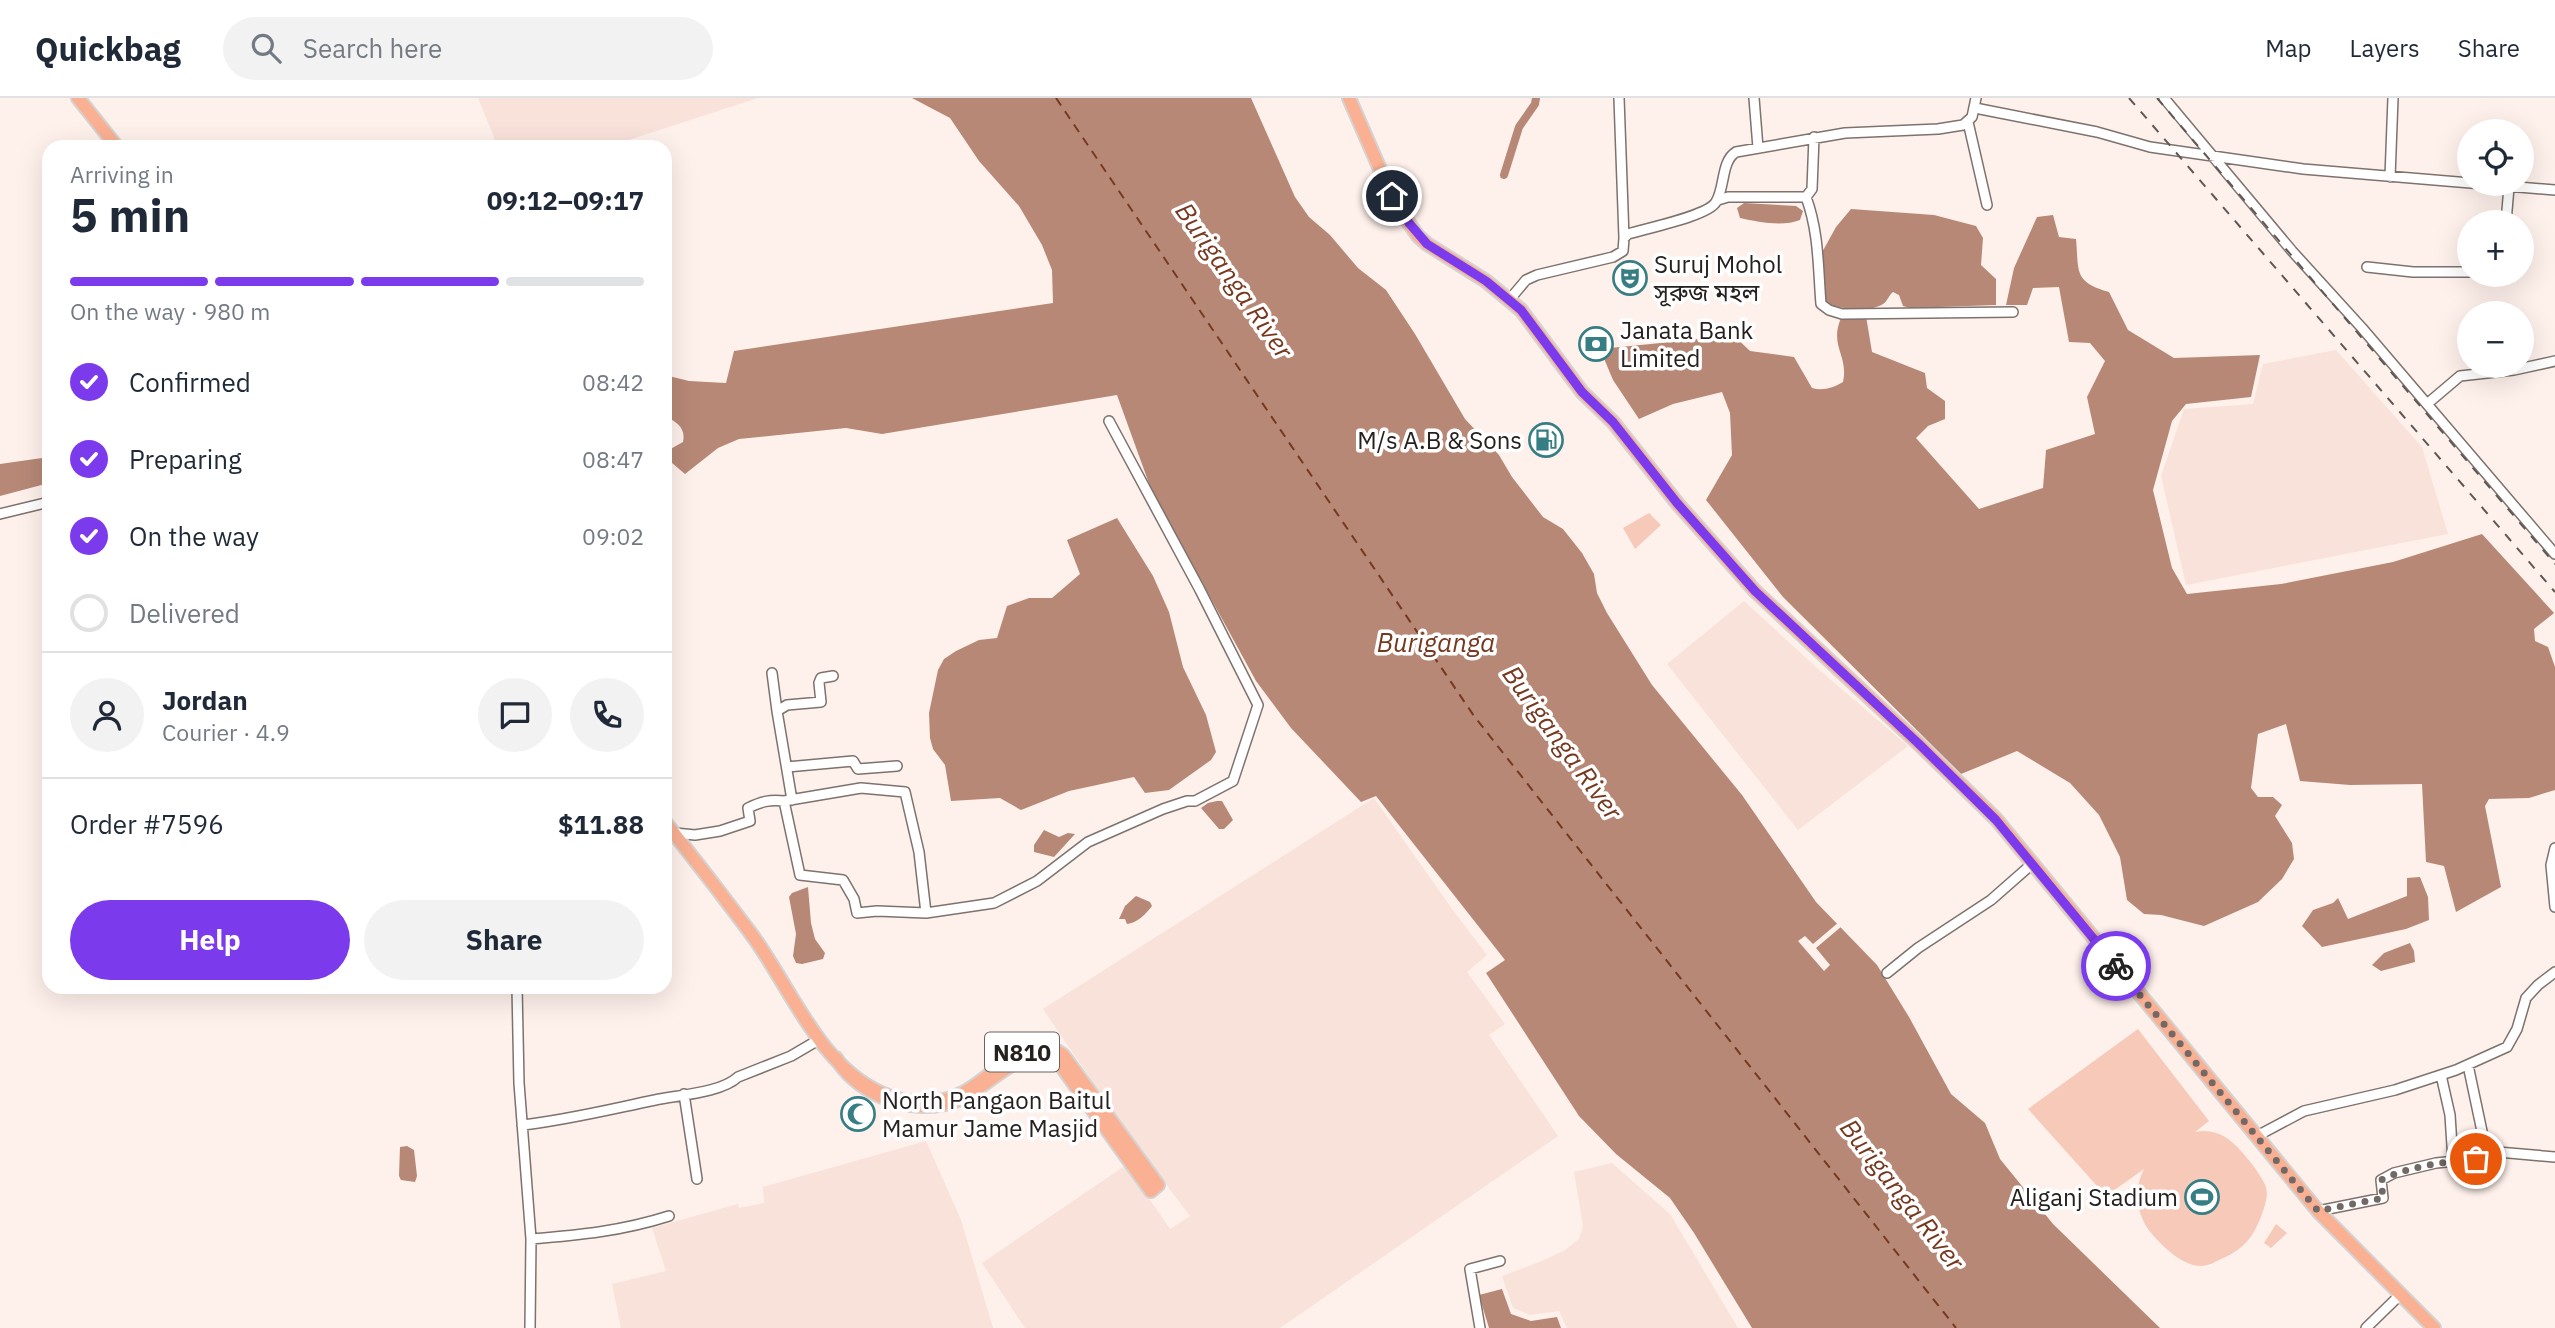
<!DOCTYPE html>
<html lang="en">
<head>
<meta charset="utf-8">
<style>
  body { margin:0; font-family:"IBM Plex Sans","Noto Sans Bengali",sans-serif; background:#f2f2f3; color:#1f2937; height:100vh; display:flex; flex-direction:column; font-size:26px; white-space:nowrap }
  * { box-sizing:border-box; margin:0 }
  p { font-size:23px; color:#747a83 }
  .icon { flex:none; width:38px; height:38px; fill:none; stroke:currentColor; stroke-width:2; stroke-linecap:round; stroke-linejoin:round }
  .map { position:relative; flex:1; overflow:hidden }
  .drawer { position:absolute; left:42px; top:42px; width:630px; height:854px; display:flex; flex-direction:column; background:#fff; border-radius:21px; box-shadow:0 7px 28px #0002 }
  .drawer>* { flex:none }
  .buttons { position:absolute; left:2457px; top:21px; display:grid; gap:14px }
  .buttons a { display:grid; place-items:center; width:77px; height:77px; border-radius:50%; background:#fff; box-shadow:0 7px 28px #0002; font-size:35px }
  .pin { position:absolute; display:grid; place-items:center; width:60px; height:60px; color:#fff; margin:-30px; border:4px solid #fff; border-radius:50%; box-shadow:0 2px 7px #0007 }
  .courier { position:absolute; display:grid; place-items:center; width:70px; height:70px; margin:-35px; border:5px solid #7c3aed; border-radius:50%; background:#fff; color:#222; box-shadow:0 2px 9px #0007 }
  .summary em { font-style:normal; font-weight:700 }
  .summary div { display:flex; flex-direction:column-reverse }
  .summary { display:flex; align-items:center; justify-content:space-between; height:119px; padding:0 28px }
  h1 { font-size:46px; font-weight:700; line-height:52px }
  .bar { display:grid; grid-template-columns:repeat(4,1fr); gap:10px 7px; align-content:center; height:84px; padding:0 28px }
  .bar i { height:9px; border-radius:5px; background:#e0e1e3 }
  .bar .current { background:#7c3aed }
  .bar p { grid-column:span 4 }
  .line { display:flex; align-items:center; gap:18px; padding:0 28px; border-top:2px solid #e0e1e3 }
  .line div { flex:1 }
  .round { display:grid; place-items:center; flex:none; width:74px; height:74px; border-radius:37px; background:#f2f2f3 }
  ol { padding:0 28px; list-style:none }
  li { display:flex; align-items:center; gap:21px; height:77px }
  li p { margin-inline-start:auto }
  li .icon { padding:7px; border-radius:50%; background:#7c3aed; color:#fff; stroke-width:4 }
  li:last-child { color:#747a83 }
  li i { width:38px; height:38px; border:4px solid #e0e1e3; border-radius:50% }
  .primary-button { display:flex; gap:14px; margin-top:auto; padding:14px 28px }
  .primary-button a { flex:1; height:80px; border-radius:42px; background:#7c3aed; color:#fff; font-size:28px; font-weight:700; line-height:80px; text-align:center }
  .primary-button a+a { background:#f2f2f3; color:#1f2937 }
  header { display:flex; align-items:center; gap:42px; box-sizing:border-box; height:98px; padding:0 35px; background:#fff; border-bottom:2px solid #e0e1e3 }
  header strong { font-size:33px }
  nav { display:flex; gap:38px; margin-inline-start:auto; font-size:24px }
  .search { width:490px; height:63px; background:#f2f2f3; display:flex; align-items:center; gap:18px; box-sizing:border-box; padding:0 24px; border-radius:38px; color:#747a83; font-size:26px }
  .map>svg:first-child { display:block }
  .built { fill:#f8e2da }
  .green { fill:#f6c9b8 }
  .water { fill:#b78876 }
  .pier { fill:#fef0eb }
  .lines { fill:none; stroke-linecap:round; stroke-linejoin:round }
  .canal { stroke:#b78876; stroke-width:8 }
  .ferry { stroke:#763920; stroke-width:2; stroke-dasharray:9 7; stroke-linecap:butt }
  .minor-casing { stroke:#7d726d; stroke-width:12 }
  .highway-casing { stroke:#d4d3d2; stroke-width:16 }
  .minor { stroke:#fff; stroke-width:9 }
  .highway { stroke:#f9b093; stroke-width:12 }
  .rail { stroke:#5f5754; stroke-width:2; stroke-dasharray:9 9; stroke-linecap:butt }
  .done { stroke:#726966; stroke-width:7; stroke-dasharray:0 12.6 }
  .route { stroke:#7c3aed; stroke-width:9 }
  .labels { text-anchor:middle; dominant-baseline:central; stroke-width:7; stroke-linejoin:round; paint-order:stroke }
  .shield { fill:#fff; stroke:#676462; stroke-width:2 }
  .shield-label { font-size:23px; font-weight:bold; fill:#26211f }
  .poi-label { font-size:24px; fill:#26211f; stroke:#fff; text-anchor:start }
  .water-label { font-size:26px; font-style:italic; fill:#763920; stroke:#fff }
</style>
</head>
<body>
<header>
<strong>Quickbag</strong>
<div class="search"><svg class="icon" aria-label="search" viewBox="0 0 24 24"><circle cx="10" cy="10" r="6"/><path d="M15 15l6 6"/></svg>Search here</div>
<nav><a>Map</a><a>Layers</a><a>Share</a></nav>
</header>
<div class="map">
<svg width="2555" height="1230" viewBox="0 0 2555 1230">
  <rect width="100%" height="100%" fill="#fef0eb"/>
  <path class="built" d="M478 0H758L607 49H498Z
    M2336 252 2422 349 2448 436 2186 487 2161 378 2184 311 2253 306 2263 266Z
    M1744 503 1817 570 1908 648 1798 732 1667 566Z
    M1374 700 1452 811 1487 857 1467 874 1505 926 1489 937 1558 1038 1280 1230H1025L982 1165 1126 1067 1170 1131 1190 1118 1128 1036 1043 911Z
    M926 1043 961 1122 993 1230H621L612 1186 666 1173 652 1130 738 1106 739 1110 764 1105 763 1089Z
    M1612 1065 1670 1116 1738 1230H1567L1559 1213 1530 1217 1513 1210 1502 1178 1542 1163 1565 1152 1579 1141 1583 1128 1574 1074Z"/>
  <path class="green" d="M1649 415 1661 427 1635 451 1623 430Z
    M2138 931 2209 1023 2195 1034C2214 1030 2229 1039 2241 1053 2250 1063 2261 1077 2266 1089 2268 1096 2266 1104 2264 1110 2256 1135 2246 1151 2221 1161 2215 1164 2208 1168 2201 1168 2183 1168 2163 1149 2152 1136 2136 1117 2133 1092 2144 1071L2106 1098 2028 1011Z
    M2276 1126 2287 1135 2271 1150 2264 1145Z"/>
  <path class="water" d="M912 0H1251L1295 99 1309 119 1330 137 1358 170 1386 192 1415 236 1465 321 1499 357 1512 379 1543 419 1563 431 1582 455 1594 476 1597 495 1607 515 1652 587 1742 697 1816 804 1877 867 1909 919 1951 996 1985 1025 2000 1061 2053 1126 2160 1230H1752L1694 1135 1670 1100 1616 1056 1579 1018 1486 875 1505 862 1376 698 1361 704 1291 630 1256 583 1151 391 1117 297 882 336 846 330 739 341 718 350 685 376 665 359V354L683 344C686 330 677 324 665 318V277L689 283 726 285 734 253 1053 205 1052 172 1042 147 1019 108 979 63 950 20Z
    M1744 105 1796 108 1803 113 1800 122C1783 129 1758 124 1740 120L1737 110Z
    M1851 111 1934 117 1976 128 1983 140 1981 167 1996 181V207L1910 210 1903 208 1899 197 1893 194C1889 197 1887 204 1883 206 1866 216 1843 210 1826 206L1821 188 1820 158 1836 129Z
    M2053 117 2059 139 2076 141C2079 173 2073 184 2109 194L2128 232 2174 260 2260 257 2251 299 2186 306 2172 323 2153 392 2172 470 2187 496 2281 486 2393 464 2482 436 2554 515 2534 531 2535 543 2548 549 2555 569V692L2529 700 2489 701 2485 708 2501 789 2456 814 2444 768 2426 764 2422 686 2350 687 2300 683 2286 626 2258 636 2251 690 2258 699H2273L2282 707 2275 718 2292 745 2294 761 2282 781 2258 804 2204 828 2161 817 2144 816 2127 802 2120 759 2099 717 2070 685 2017 653 1961 676 1783 499 1706 402 1732 357 1730 315 1722 294 1673 306 1639 321 1613 282 1600 251 1691 242 1731 235 1750 253 1794 259 1812 290C1823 293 1833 290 1843 284 1849 256 1828 248 1842 218H1866L1872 254 1925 275 1927 290 1945 303V321L1928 328 1916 340 1979 411 2043 390 2046 352 2095 336 2087 299 2105 263 2090 245 2069 244 2059 189 2033 190 2027 207H2006L2014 170 2037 119Z
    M49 359V385L0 398V366Z
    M1117 420 1153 478 1169 514 1183 569 1206 617 1216 654 1211 662 1169 692 1145 695 1134 679 1069 693 1021 712 1000 700 951 703 945 667 933 651 930 640 929 615 938 572 944 561 956 553 979 542 997 540 1007 508 1029 500H1052L1080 476 1067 442Z
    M1217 703H1222L1233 722 1224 731H1219L1201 710 1208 705Z
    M1044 732 1059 739 1068 735 1075 736 1054 759 1034 754V747Z
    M2420 779 2428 799 2429 822 2406 831 2322 849 2302 828 2313 812 2333 805 2338 800 2348 821 2407 798V780Z
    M808 789 811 825 815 841 825 855 823 861 802 866 796 865 793 858 796 836 789 799 792 795Z
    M1136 798 1150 804 1152 808C1146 816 1137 825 1127 826L1125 821H1119L1125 808Z
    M2410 845 2414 853 2415 864 2381 873 2372 867 2384 855Z
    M407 1048 414 1052 417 1078 415 1084 401 1082 399 1078 400 1049Z
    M1502 1191 1511 1216 1531 1223 1557 1219 1561 1230H1489L1479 1197Z"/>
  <path class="pier" d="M1839 824 1842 828 1816 850 1830 867 1824 873 1798 843 1805 838 1813 846Z"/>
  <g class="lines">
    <path class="canal" d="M1504 77 1519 29 1535 6 1536 0"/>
    <path class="ferry" d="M1056 0 1474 618 1956 1230"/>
    <g class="minor-casing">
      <path id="minor" d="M1619 0 1624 140
        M1754 0 1758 50
        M2164 0 2292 153 2362 230 2555 456
        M1975 10 2097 34 2150 49 2303 71 2555 92
        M1968 24 1987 107
        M1814 39 1812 91 1806 99C1819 134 1818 169 1821 206L1829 212 1842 216 2013 214
        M2390 79 2393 0
        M1718 102 1728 99H1806
        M2506 124 2509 89
        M2367 169 2413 174H2469
        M1510 201 1526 182 1537 177 1613 159 1623 153 1624 140 1628 136C1647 130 1708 118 1716 104 1725 90 1721 63 1736 54L1845 35 1938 31 1963 27 1972 19 1976 0
        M2427 306 2460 278 2514 272 2555 263
        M0 416 49 404
        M772 575 777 613
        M787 669 853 663 858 671 897 668
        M792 702 777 613 787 607 821 604 819 585 821 580 833 578
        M784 703 861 690 905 694 919 754 926 815
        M665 734 695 737 720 733 750 723 748 710C760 704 770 701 784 703L800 777 843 782 854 801 857 815 877 813 926 815 994 805 1037 783 1088 744 1163 711 1187 703H1195L1233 683 1258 607 1200 492 1109 323
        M2555 750 2551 767 2555 809
        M1887 875 1918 850 1991 802 2032 766
        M517 889 519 985 531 1141 530 1230
        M2468 967 2487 1057
        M2441 977 2450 1017 2453 1063
        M684 996 697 1081
        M522 1027C567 1022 611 1011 655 1002 678 997 721 995 738 979L791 958 820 941
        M2257 1038 2304 1013 2395 992 2456 972 2507 949 2517 931 2526 900 2538 887 2555 874
        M2318 1113 2383 1100 2381 1082 2394 1075 2436 1065 2476 1061 2498 1054 2555 1059
        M531 1141C580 1137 622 1133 669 1118
        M1480 1230 1470 1171 1500 1163
        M2366 1230 2401 1196"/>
    </g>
    <g class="highway-casing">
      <path id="highway" d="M78 0 117 49
        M1349 0 1386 85 1399 111 1418 138 1427 146 1486 183 1521 212 1582 294 1613 324 1677 405 1755 493 1919 646 1996 721 2318 1113 2434 1230
        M665 724C694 761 724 799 752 837 791 890 818 966 881 995 908 1007 937 1008 963 995 993 980 1029 930 1063 957L1158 1087 1151 1093 1057 962C1028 940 986 991 958 1002 933 1012 904 1009 880 998 861 989 846 977 836 960"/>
    </g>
    <use href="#minor" class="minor"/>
    <use href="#highway" class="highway"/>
    <path class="rail" d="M2129 0 2555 494
      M2157 0 2555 466"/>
  </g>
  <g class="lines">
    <path class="done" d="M2116 868 2318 1113 2383 1100 2381 1082C2410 1068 2444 1064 2476 1061"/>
    <path class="route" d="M1392 98 1409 125 1427 146 1486 183 1521 212 1582 294 1613 324 1677 405 1755 493 1919 646 1996 722 2116 868"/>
  </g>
  <defs>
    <g id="theatre-ring" transform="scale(1.75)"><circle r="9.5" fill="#fff" stroke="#367e84" stroke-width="1.5"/><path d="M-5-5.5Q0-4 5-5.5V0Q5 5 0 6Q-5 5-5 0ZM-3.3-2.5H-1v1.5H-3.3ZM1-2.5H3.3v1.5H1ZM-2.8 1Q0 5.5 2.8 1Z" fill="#367e84"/></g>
    <g id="bank-ring" transform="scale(1.75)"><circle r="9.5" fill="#fff" stroke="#367e84" stroke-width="1.5"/><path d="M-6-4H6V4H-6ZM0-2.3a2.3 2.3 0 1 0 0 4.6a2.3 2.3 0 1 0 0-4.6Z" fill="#367e84"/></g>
    <g id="fuel-ring" transform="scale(1.75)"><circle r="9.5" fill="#fff" stroke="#367e84" stroke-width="1.5"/><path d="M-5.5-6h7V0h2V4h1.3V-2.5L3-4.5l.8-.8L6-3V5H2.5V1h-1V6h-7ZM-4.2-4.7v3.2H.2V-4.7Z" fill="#367e84"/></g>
    <g id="mosque-ring" transform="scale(1.75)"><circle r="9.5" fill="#fff" stroke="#367e84" stroke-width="1.5"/><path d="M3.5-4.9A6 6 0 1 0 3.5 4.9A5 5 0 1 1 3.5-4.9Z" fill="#367e84"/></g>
    <g id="stadium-ring" transform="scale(1.75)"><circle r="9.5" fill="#fff" stroke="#367e84" stroke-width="1.5"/><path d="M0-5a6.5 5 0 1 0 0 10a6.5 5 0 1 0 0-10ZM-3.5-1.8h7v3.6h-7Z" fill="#367e84"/></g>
  </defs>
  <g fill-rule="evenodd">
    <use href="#theatre-ring" x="1630" y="180"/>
    <use href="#bank-ring" x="1596" y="246"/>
    <use href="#fuel-ring" x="1546" y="342"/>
    <use href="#mosque-ring" x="858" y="1016"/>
    <use href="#stadium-ring" x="2202" y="1099"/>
  </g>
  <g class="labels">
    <rect class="shield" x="985" y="934.5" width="74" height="39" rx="5"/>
    <g class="shield-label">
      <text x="1022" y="954">N810</text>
    </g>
    <g class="poi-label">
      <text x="1654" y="166">Suruj Mohol<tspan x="1654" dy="28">সূরুজ মহল</tspan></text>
      <text x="1620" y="232">Janata Bank<tspan x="1620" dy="28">Limited</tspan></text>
      <text x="1522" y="342" text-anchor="end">M/s A.B &amp; Sons</text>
      <text x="882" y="1002">North Pangaon Baitul<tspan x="882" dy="28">Mamur Jame Masjid</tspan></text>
      <text x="2178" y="1099" text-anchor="end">Aliganj Stadium</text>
    </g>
    <g class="water-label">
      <text transform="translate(1235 182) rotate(55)">Buriganga River</text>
      <text x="1436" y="544">Buriganga</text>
      <text transform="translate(1563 644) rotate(54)">Buriganga River</text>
      <text transform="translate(1903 1096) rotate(52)">Buriganga River</text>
    </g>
  </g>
</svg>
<div class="buttons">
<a><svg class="icon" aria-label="locate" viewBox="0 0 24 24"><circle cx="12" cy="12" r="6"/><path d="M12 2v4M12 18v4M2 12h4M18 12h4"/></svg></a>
<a>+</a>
<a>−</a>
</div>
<div class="pin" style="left:2476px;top:1061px;background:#ea580c"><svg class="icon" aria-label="bag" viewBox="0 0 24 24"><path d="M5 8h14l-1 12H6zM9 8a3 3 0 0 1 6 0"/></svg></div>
<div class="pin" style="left:1392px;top:98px;background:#1f2937"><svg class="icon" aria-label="home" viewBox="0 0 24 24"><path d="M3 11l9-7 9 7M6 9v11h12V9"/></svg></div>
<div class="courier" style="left:2116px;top:868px"><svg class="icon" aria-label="bike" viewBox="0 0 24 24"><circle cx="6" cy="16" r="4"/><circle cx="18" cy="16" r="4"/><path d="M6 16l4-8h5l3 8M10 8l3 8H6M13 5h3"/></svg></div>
<section class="drawer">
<div class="summary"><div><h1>5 min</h1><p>Arriving in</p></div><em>09:12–09:17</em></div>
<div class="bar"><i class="current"></i><i class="current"></i><i class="current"></i><i></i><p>On the way · 980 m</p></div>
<ol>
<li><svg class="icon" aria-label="check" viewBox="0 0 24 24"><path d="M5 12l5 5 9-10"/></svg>Confirmed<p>08:42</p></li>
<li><svg class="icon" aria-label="check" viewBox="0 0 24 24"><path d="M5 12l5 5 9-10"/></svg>Preparing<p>08:47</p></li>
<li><svg class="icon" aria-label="check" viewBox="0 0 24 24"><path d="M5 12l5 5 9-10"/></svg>On the way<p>09:02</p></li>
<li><i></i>Delivered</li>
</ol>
<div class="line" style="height:126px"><a class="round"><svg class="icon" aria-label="person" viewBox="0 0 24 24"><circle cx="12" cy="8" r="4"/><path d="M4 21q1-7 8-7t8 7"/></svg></a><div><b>Jordan</b><p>Courier · 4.9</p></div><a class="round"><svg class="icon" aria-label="chat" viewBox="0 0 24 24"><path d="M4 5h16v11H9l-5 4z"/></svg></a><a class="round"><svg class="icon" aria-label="phone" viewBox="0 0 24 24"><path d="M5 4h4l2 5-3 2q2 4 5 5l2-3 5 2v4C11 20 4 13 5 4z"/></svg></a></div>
<div class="line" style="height:91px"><div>Order #7596</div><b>$11.88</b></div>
<div class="primary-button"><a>Help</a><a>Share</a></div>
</section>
</div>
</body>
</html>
